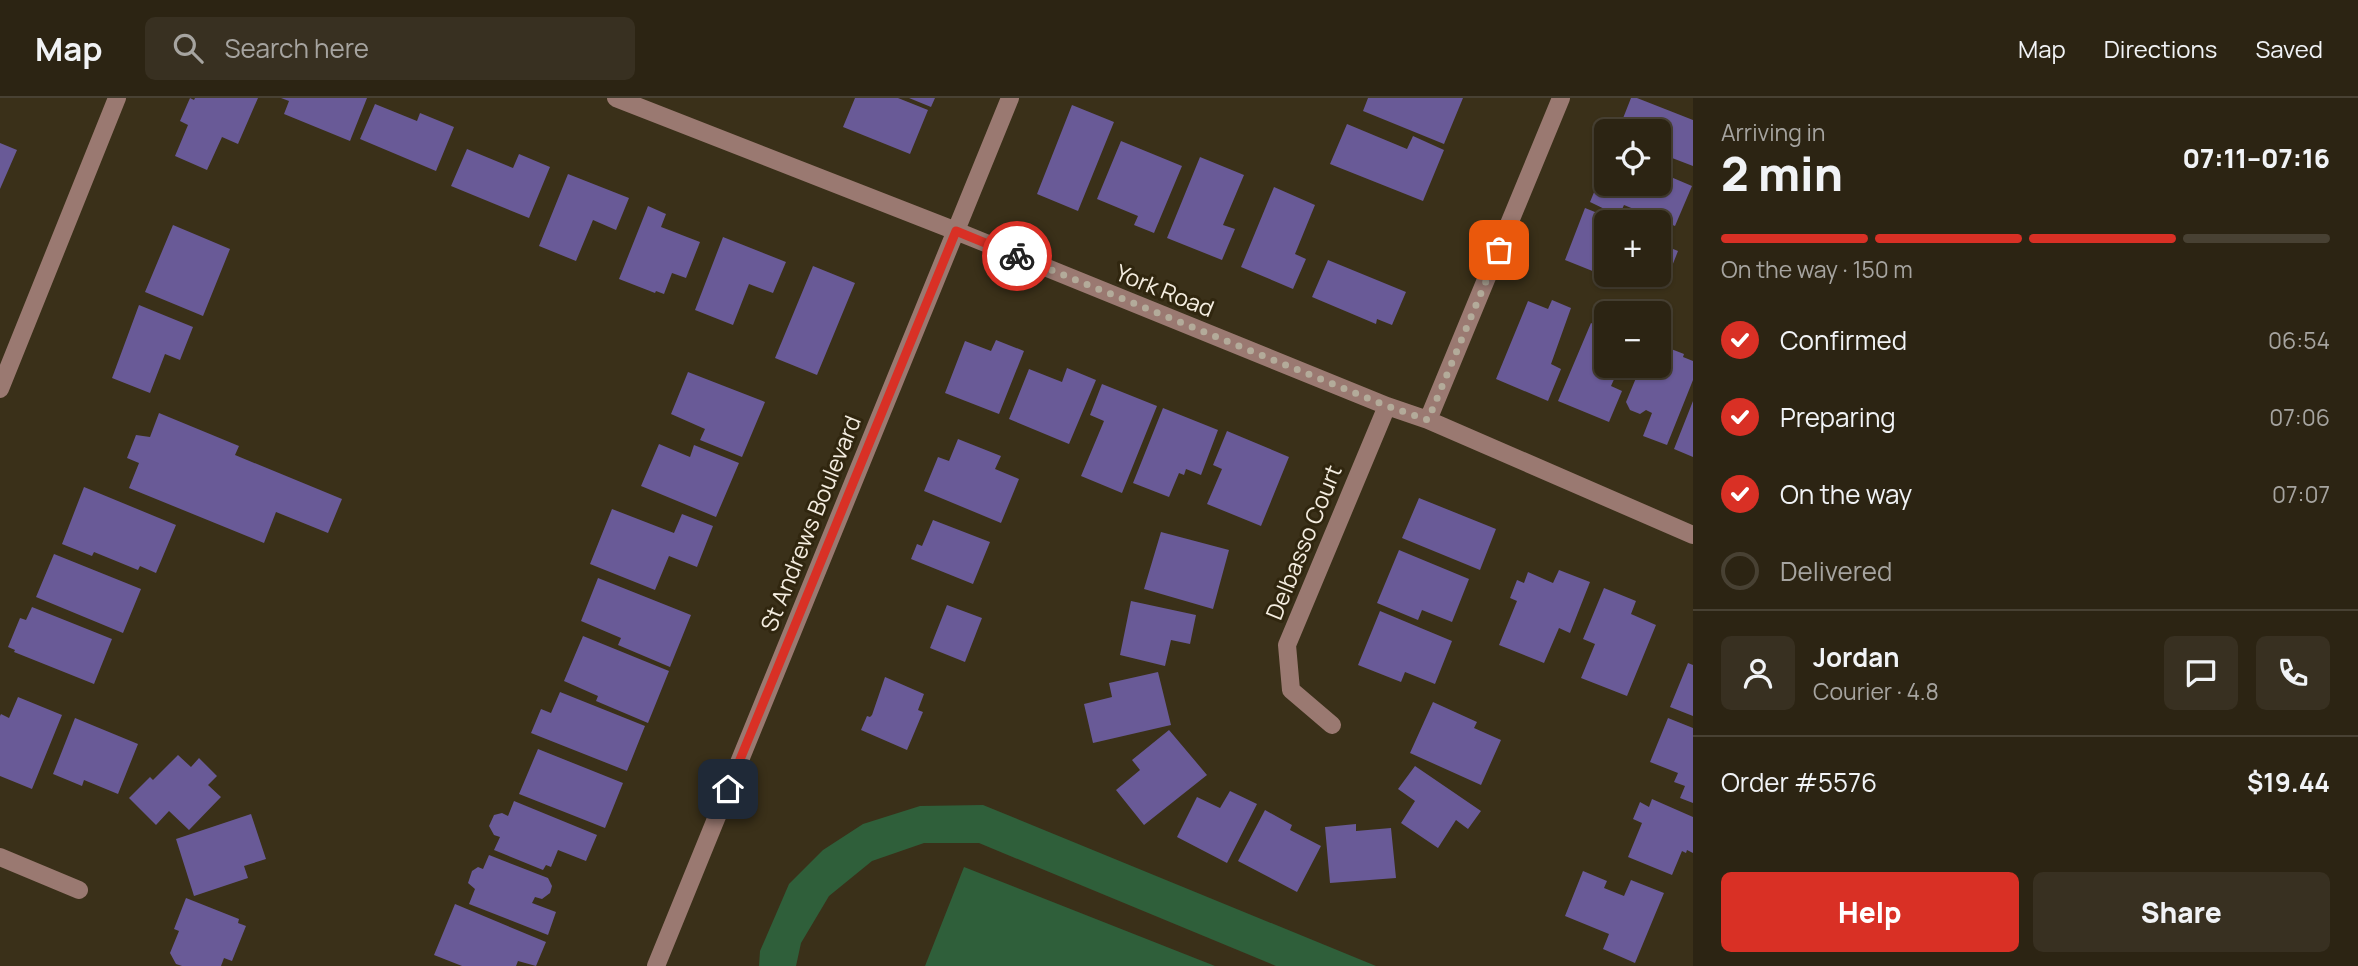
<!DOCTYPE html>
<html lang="en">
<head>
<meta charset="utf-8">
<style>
  body { margin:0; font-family:Manrope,sans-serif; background:#383021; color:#f1f3f6; height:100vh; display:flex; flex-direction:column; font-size:26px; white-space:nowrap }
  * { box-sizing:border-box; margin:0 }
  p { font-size:23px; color:#a6a4a0 }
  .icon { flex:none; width:38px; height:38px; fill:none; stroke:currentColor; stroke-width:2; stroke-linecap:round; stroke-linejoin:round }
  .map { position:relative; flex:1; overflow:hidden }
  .side { display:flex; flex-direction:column; background:#2c2413; width:665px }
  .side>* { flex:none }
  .fabs { position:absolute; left:1594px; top:21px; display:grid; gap:14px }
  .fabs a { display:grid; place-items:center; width:77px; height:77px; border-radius:10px; background:#2c2413; box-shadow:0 2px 5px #0004,0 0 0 2px #484133; font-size:35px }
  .pin { position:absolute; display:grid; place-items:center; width:60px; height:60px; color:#fff; margin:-30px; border-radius:14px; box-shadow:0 4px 10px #0006 }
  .courier { position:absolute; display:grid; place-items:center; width:70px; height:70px; margin:-35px; border:5px solid #d93025; border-radius:50%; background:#fff; color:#222; box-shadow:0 2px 9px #0007 }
  .headline em { font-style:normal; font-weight:800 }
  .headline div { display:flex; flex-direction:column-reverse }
  .headline { display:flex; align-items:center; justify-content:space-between; height:119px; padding:0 28px }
  h1 { font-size:46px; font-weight:800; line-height:52px }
  .bar { display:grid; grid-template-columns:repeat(4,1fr); gap:10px 7px; align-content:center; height:84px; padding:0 28px }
  .bar i { height:9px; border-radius:5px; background:#484133 }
  .bar .on { background:#d93025 }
  .bar p { grid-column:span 4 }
  .line { display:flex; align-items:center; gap:18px; padding:0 28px; border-top:2px solid #484133 }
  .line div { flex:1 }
  .round { display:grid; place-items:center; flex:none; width:74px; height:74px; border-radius:10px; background:#383021 }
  ol { padding:0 28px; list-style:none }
  li { display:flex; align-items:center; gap:21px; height:77px }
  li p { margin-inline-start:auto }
  li .icon { padding:7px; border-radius:50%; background:#d93025; color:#fff; stroke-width:4 }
  li:last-child { color:#a6a4a0 }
  li i { width:38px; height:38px; border:4px solid #484133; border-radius:50% }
  .primary-button { display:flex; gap:14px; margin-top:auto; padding:14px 28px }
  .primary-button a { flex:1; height:80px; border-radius:10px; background:#d93025; color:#fff; font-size:28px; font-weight:800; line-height:80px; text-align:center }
  .primary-button a+a { background:#383021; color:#f1f3f6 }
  header { display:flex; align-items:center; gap:42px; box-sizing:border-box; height:98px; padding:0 35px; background:#2c2413; border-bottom:2px solid #484133 }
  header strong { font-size:33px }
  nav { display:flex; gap:38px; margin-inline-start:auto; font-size:24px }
  .search { width:490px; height:63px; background:#383021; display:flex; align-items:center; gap:18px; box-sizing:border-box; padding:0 24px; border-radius:10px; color:#a6a4a0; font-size:26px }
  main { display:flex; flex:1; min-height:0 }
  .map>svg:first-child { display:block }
  .green { fill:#2f5f3a }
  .building { fill:#695a97 }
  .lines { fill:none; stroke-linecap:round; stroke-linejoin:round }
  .minor { stroke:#9a7971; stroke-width:18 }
  .done { stroke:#b3ab9a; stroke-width:7; stroke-dasharray:0 12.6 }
  .route { stroke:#d93025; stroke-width:9 }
  .labels { text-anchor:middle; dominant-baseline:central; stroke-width:6; stroke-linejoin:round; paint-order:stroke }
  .street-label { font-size:23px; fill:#f4ede0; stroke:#30260f }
</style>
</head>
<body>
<header>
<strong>Map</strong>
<div class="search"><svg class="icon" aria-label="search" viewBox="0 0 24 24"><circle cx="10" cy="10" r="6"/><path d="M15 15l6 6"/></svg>Search here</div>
<nav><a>Map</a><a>Directions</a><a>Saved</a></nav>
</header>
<main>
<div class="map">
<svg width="1693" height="868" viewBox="0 0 1693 868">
  <rect width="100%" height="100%" fill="#3a3019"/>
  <path class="green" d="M983 707 1376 868H1276L979 745H924L872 763 829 798 801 845 796 868H759L760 853 789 786 823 752 863 726 920 708Z
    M964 769 1215 868H925Z"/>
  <path class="building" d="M190 0 194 2 195 0H258L238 46 222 39 207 72 175 58 188 27 180 23Z
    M281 0H367L350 43 284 16 289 3Z
    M855 0H898L928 12 910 56 843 29Z
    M909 0H935L931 9Z
    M1368 0H1463L1444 46 1363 13Z
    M1631 0H1637L1693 22V68L1659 55V33H1618Z
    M375 6 417 23 420 15 454 29 436 73 360 41Z
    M1072 7 1114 24 1078 113 1037 96Z
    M1347 26 1407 51 1413 38 1444 52 1423 103 1330 66Z
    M1121 43 1182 68 1154 135 1134 127 1138 118 1097 101Z
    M0 45 17 52 0 91Z
    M467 51 513 70 519 56 550 69 529 120 451 88Z
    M1200 59 1244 77 1223 127 1235 131 1222 162 1167 140Z
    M1606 65V86H1659V74L1692 88 1675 128 1624 107 1619 118 1590 104Z
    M568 76 629 100 616 132 593 122 576 163 539 148Z
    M1274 89 1315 107 1295 156 1306 161 1293 191 1241 169Z
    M648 108 666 116 661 129 700 144 686 180 672 175 664 196 656 193 655 195 619 181Z
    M1585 110 1620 124H1606V177H1634L1630 188 1565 162Z
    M173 127 230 151 203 218 145 194Z
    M723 139 786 164 773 195 749 186 733 227 695 212Z
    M1659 140 1663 141 1661 146 1678 153 1665 186 1639 177H1659Z
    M1328 162 1406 194 1392 227 1377 221 1376 226 1312 199Z
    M813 168 855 185 817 277 775 260Z
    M1552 202 1571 210 1551 266 1561 271 1548 303 1496 281 1528 203 1548 211Z
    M139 207 193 229 180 262 165 256 150 295 112 280Z
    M1591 225 1606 232V268H1620L1611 288 1622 293 1609 324 1558 303Z
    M996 242 1024 253 999 316 945 295 965 243 991 253Z
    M1666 249 1684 256 1683 259 1693 263V282L1667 347 1643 338 1652 315 1646 312 1640 316 1630 312 1626 304 1641 268H1659V258L1662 259Z
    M1067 270 1096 282 1069 346 1009 321 1029 271 1062 284Z
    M688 274 765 304 742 359 700 342 705 331 671 316Z
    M1102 286 1157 308 1122 395 1081 378 1104 323 1090 317Z
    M1693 303V359L1674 351Z
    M1163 310 1218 332 1201 377 1186 371 1184 377 1179 375 1169 399 1133 385Z
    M159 315 239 348 235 357 342 401 328 435 276 414 264 445 129 390 139 365 127 360 136 337 150 339Z
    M1227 333 1289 359 1261 428 1207 406 1222 371 1213 367Z
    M958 341 1001 358 995 371 1019 381 1001 425 924 393 938 359 949 363Z
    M659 346 690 359 694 347 739 365 716 419 641 388Z
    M84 389 176 427 156 475 140 468 138 472 94 454 92 458 62 446Z
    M1419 400 1496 431 1480 472 1402 440Z
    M612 411 674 435 682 416 713 428 697 469 669 458 655 492 590 466Z
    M933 422 990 444 973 486 911 461 917 446 922 448Z
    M1161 434 1229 452 1213 511 1144 491Z
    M1399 452 1469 481 1452 524 1422 512 1418 522 1377 505Z
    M54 456 141 491 123 535 36 499Z
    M1559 472 1590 484 1570 535 1559 530 1544 565 1499 547 1517 503 1510 500 1517 482 1524 485 1528 474 1553 485Z
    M598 480 691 517 670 569 618 547 621 540 581 523Z
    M1604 490 1636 503 1631 516 1656 527 1627 598 1581 580 1595 546 1583 541Z
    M1131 503 1196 517 1190 546 1171 542 1165 568 1120 557Z
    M947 507 982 520 965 564 930 550Z
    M32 509 112 541 94 586 14 554 15 552 8 549 20 520 26 522Z
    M1380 513 1452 543 1435 586 1405 574 1401 584 1358 567Z
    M583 538 669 573 648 625 596 603 598 598 564 583Z
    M1688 565 1693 567V618L1670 609Z
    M1158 574 1171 627 1093 645 1084 606 1112 599 1109 585Z
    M885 579 924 596 918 612 923 614 907 652 861 632 867 618 870 619 872 617Z
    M560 594 645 628 627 673 531 635 541 611 551 615Z
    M18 599 62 617 32 691 0 678V618L1 616 9 620Z
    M1433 604 1477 624 1474 630 1501 642 1481 687 1410 655Z
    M75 620 138 646 118 696 84 682 82 688 53 676Z
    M1668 620 1693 630V705L1680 700 1685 688 1674 684 1678 675 1650 664Z
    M1169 632 1207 677 1144 727 1116 692 1140 672 1132 662Z
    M538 651 623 685 605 730 519 696Z
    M178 657 191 669 199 660 217 678 208 687 221 699 189 732 169 713 156 727 129 700 150 679 153 682Z
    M1415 668 1481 713 1468 731 1456 722 1438 750 1401 725 1415 703 1398 691Z
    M1230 693 1257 706 1227 765 1177 739 1197 699 1220 710Z
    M1652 701 1693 719V755L1687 752 1686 755 1682 753 1672 777 1628 759 1642 725 1633 721 1640 704 1649 709Z
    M514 703 597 737 586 763 558 752 551 769 546 767 543 772 494 752 500 739 494 737 489 728 494 717 502 715 508 718Z
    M1265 712 1292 727 1290 732 1321 748 1297 794 1238 763Z
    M251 716 266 761 244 768 248 780 194 798 176 741Z
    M1356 726V733L1391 730 1396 780 1330 785 1325 729Z
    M489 757 548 780 552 788 550 795 542 801 535 799 532 805 556 814 548 837 469 806 475 791 468 785 472 773 478 769 483 771Z
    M1583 773 1607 783 1604 790 1624 798 1631 782 1664 795 1635 865 1603 851 1609 836 1565 818Z
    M186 800 239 821 238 825 246 828 232 863 224 860 221 868H182L176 866 170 855 179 833 174 831Z
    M455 806 546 844 536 868 518 863 516 868H462L434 857Z"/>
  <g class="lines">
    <path class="minor" d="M616 0 956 133 1387 308 1428 322 1693 437
      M0 291 117 0
      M1428 322 1561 0
      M1332 627 1291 592 1287 547 1387 308
      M0 759 79 792
      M656 868 1010 0"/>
  </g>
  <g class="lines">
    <path class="done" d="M1017 158 1387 308 1428 322 1499 152"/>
    <path class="route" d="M728 691 956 133 1017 158"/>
  </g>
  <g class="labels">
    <g class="street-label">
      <text transform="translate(1165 192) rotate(22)">York Road</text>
      <text transform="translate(810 425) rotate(-68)">St Andrews Boulevard</text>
      <text transform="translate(1303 444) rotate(-68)">Delbasso Court</text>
    </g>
  </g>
</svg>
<div class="fabs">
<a><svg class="icon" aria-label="locate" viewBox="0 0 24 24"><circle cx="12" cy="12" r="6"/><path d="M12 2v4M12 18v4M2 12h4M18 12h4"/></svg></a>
<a>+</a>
<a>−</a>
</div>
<div class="pin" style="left:1499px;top:152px;background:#ea580c"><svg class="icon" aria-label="bag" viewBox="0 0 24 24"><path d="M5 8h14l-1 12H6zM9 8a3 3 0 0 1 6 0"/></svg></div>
<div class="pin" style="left:728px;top:691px;background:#1f2937"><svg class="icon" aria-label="home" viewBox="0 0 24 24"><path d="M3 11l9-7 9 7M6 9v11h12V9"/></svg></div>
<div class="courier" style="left:1017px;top:158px"><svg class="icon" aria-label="bike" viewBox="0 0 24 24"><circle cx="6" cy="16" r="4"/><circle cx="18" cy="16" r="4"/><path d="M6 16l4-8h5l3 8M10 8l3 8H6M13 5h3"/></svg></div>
</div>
<section class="side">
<div class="headline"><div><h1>2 min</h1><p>Arriving in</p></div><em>07:11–07:16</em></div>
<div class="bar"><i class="on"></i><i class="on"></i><i class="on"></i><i></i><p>On the way · 150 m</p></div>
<ol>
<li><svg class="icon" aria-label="check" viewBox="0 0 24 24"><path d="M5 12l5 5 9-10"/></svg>Confirmed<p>06:54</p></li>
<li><svg class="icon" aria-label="check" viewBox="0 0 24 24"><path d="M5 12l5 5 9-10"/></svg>Preparing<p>07:06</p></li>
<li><svg class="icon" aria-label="check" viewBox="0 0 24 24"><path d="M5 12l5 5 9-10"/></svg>On the way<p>07:07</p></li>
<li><i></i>Delivered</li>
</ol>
<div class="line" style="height:126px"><a class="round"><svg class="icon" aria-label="person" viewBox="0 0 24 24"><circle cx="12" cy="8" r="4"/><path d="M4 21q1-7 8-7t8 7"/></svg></a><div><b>Jordan</b><p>Courier · 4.8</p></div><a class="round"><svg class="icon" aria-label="chat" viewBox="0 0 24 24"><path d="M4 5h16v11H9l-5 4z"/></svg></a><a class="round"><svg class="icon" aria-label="phone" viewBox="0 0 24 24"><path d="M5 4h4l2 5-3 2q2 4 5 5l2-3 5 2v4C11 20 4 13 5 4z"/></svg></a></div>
<div class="line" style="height:91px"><div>Order #5576</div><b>$19.44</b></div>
<div class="primary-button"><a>Help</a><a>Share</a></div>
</section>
</main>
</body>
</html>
